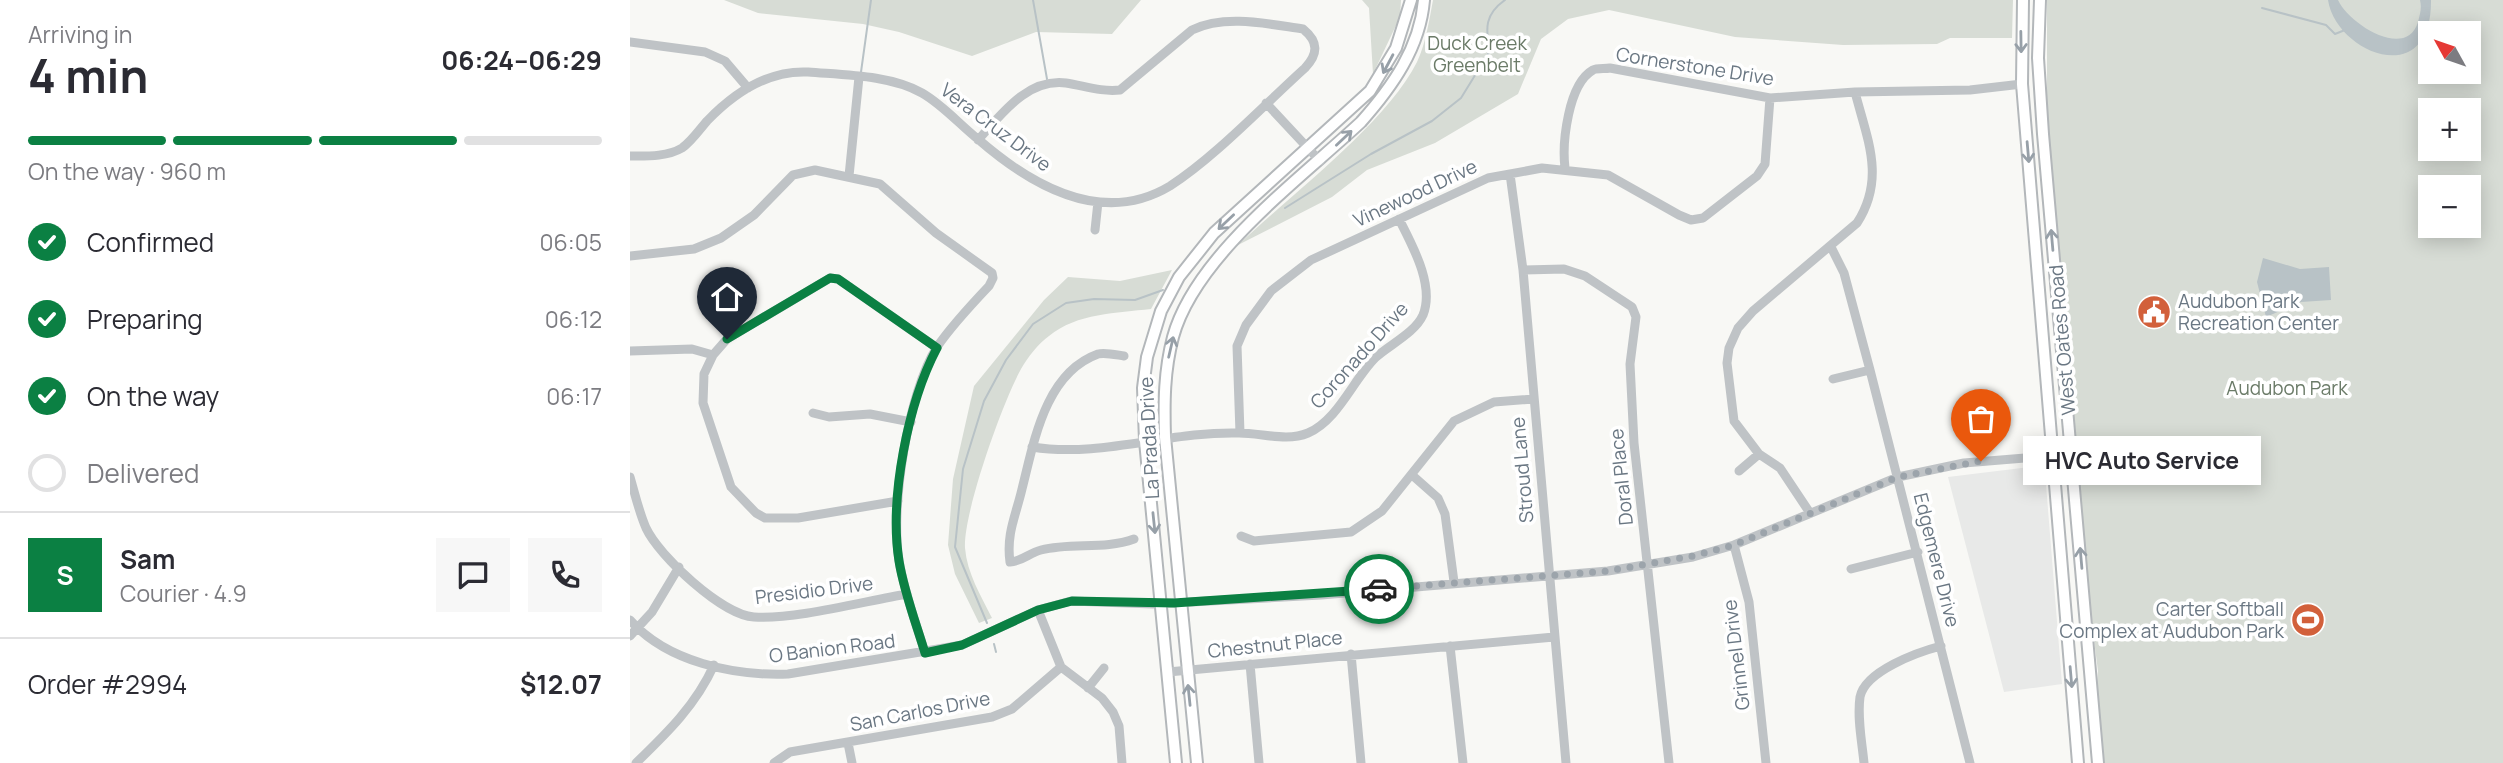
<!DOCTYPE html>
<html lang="en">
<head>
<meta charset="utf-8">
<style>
  body { margin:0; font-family:Manrope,sans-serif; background:#f7f7f7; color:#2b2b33; height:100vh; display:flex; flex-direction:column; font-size:26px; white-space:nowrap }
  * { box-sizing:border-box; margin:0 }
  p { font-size:23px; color:#7c7c81 }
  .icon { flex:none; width:38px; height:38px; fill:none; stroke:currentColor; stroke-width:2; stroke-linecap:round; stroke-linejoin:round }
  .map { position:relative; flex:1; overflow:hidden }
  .drawer { display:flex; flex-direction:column; background:#fff; width:630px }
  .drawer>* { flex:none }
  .needle { width:46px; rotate:310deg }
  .buttons { position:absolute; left:1788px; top:21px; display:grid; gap:14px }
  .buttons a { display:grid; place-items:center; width:63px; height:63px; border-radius:0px; background:#fff; box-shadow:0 4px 18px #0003; font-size:35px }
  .pin { position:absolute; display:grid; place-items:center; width:60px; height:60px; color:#fff; margin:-72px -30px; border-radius:50% 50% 50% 0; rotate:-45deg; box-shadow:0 0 7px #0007 }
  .pin .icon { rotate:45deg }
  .courier { position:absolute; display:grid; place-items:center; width:70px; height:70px; margin:-35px; border:5px solid #0b8043; border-radius:50%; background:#fff; color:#222; box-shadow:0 2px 9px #0007 }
  .bubble { position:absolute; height:49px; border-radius:0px; background:#fff; box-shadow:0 4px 18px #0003; font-size:23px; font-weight:700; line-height:49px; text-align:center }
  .head em { font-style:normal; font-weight:700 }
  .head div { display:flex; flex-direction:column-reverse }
  .head { display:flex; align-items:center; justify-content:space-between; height:119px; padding:0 28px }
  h1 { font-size:46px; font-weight:700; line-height:52px }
  .bar { display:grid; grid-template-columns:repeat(4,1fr); gap:10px 7px; align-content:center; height:84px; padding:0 28px }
  .bar i { height:9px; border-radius:5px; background:#e1e1e2 }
  .bar .active { background:#0b8043 }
  .bar p { grid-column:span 4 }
  .line { display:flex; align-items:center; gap:18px; padding:0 28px; border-top:2px solid #e1e1e2 }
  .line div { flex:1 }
  .round { display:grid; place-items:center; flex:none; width:74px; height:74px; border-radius:0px; background:#f7f7f7 }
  ol { padding:0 28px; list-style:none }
  li { display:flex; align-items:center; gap:21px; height:77px }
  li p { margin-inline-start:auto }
  li .icon { padding:7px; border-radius:50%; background:#0b8043; color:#fff; stroke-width:4 }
  li:last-child { color:#7c7c81 }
  li i { width:38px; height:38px; border:4px solid #e1e1e2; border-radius:50% }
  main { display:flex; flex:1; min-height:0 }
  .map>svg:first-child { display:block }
  .built { fill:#e8e9e8 }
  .green { fill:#d7dcd5; fill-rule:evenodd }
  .water { fill:#b8c2c6 }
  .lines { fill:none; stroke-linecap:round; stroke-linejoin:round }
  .stream { stroke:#b8c2c6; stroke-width:2 }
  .major-casing { stroke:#b3b7ba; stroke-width:14 }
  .minor { stroke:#bfc3c6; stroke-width:9 }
  .major { stroke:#fff; stroke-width:10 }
  .oneway { stroke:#97a0a8 }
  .done { stroke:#9ca4ab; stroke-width:7; stroke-dasharray:0 12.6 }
  .route { stroke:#0b8043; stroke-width:9 }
  .labels { text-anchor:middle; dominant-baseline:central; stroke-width:7; stroke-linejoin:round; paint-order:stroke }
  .park-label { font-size:19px; fill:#6b7b68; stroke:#fff }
  .street-label { font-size:19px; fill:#6a7783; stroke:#fff }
  .poi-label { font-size:19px; fill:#6a7783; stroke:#fff; text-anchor:start }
</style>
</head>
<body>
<main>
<section class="drawer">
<div class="head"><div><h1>4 min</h1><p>Arriving in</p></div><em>06:24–06:29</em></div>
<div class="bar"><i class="active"></i><i class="active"></i><i class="active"></i><i></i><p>On the way · 960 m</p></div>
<ol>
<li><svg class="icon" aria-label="check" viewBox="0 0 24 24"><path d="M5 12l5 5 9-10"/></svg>Confirmed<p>06:05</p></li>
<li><svg class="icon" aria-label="check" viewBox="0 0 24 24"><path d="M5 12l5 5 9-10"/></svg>Preparing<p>06:12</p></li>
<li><svg class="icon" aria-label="check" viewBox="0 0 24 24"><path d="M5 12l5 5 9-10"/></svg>On the way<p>06:17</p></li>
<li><i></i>Delivered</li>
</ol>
<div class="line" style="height:126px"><b class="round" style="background:#0b8043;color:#fff">S</b><div><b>Sam</b><p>Courier · 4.9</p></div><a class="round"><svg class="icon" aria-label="chat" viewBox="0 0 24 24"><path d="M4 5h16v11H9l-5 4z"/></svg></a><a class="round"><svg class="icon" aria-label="phone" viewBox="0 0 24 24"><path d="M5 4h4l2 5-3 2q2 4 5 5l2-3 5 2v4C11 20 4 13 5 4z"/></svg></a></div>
<div class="line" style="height:91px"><div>Order #2994</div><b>$12.07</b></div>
</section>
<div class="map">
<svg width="1873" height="763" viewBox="0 0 1873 763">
  <rect width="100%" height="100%" fill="#f8f8f5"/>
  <path class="built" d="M1409 466 1415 472 1432 684 1374 692 1318 477Z"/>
  <path class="green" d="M94 0H511L482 34 406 32 342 56 269 32 233 24 128 13Z
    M732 0H771L770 17 743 74 739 8Z
    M803 0H1383L1382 38H1320L1307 44 1213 45 1105 37 979 10 938 19 911 39 888 94 805 143 737 170 702 197 608 245C660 195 755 125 787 62 796 43 799 21 803 0Z
    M1417 0H1873V763H1470L1466 701 1468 671 1458 594 1417 108ZM1801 33H1839V72H1801ZM1801 110H1839V149H1801ZM1801 187H1839V226H1801Z
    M542 270 521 309C487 313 447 313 419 336 409 343 397 358 391 369 373 401 333 513 335 548 337 573 351 596 362 618L349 623 325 574 318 545 323 479 344 386 414 300 438 277 490 281Z"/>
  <path class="water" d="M1698 0H1708C1718 23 1776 61 1788 22 1790 14 1792 8 1790 0H1801C1802 92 1706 53 1698 0Z
    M1633 258 1670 269 1699 267 1701 300 1671 302 1636 317 1627 282Z"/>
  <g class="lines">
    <path class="stream" d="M403 0 417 79
      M1632 8 1696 25 1705 34 1715 30
      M231 72 241 0
      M655 208 741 154 802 121 831 98 860 51C855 28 855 14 875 0
      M357 623 325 547 333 469 354 401 376 360 403 324 436 303 464 299 505 300 533 290
      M364 644 366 652"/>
    <g class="major-casing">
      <path id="major" d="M1393 0 1392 84 1448 763
        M1410 0 1408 58 1413 134 1468 763
        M546 763 515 441 513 388 517 357 531 311 549 277 584 233 740 91 766 48 781 0
        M567 763 535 437C534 403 534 371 543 337 565 256 670 179 731 122 762 87 790 48 794 0"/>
    </g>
    <path class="minor" d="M0 42 75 52 95 61 118 88
      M636 103 690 161
      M0 156C16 156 37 157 52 148 61 142 70 129 77 121 104 93 137 70 178 72 214 75 260 75 292 93 313 105 330 125 349 140 401 185 472 227 540 186 584 158 635 104 675 68 688 54 689 42 673 29 638 24 595 14 562 30L490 90C471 92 455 86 436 83 397 78 371 115 348 140
      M935 168C932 143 938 84 963 70 967 68 975 69 980 68L1140 98 1225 92 1340 90 1392 84
      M880 174 893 270 936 763
      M219 176 229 77
      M465 230 468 202
      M1201 247 1214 273 1240 370 1340 763
      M0 256 64 249 91 238 124 215 163 175 185 170 250 184 306 233 362 273 363 278 359 286C341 305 322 325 307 347 278 392 260 508 269 560 274 592 286 623 295 653
      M893 270 934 269 955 276 1002 307 1006 317 1000 364 1004 443 1039 763
      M0 351 62 349 83 355
      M494 356C487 355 475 352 468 354 415 373 404 442 392 489 386 515 376 534 380 562 393 561 399 553 411 550 442 542 474 550 504 539
      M1203 379 1240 370
      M183 413 199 417 240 414 281 422
      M610 433 607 346 616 325 641 291 681 260 858 178 912 168 978 175 1049 215 1061 220 1073 218 1127 176 1135 164 1140 98
      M402 447C471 458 540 431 609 433 632 433 657 442 678 433 708 420 723 380 745 358 759 345 785 333 793 315 805 285 782 245 769 219
      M1109 471 1129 454
      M782 475 808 498 815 514 824 582
      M0 477C5 494 9 512 16 528 29 556 92 615 124 617 164 620 235 601 277 594
      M268 501 168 518H135L126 513 101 487 73 403 74 374 83 355 97 339 200 278 208 279 307 348
      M1180 513 1150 468 1129 454 1104 421 1097 363 1099 348 1108 328 1123 311 1227 223C1256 178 1237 139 1225 92
      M611 536 624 541 721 532 752 511 824 421 864 402 904 399
      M1104 545 1119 602 1136 763
      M1221 569 1288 552
      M408 610 431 667 472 698 483 712 489 726 492 763
      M0 620C37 662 104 676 158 674L332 645 408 610 441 601 523 604 691 595 978 571 1063 557 1104 545 1268 477 1334 463 1443 454
      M0 636 22 612 49 567
      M820 646 833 763
      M721 654 731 763
      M620 664 629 763
      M538 672 924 637
      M458 688 474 668
      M218 743 222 763
      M6 763C37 733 66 705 84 665
      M144 763 160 752 362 717 382 709 431 667
      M1234 763C1232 742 1227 718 1230 697 1235 671 1288 652 1311 646"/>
    <use href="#major" class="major"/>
  </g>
  <defs><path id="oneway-shaft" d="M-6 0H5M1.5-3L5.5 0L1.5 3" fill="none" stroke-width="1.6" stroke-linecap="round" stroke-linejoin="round" transform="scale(1.75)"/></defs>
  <g class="oneway">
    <use href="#oneway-shaft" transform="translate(1391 42) rotate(89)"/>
    <use href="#oneway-shaft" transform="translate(758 64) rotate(118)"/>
    <use href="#oneway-shaft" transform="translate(714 138) rotate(-43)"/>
    <use href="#oneway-shaft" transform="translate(1398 152) rotate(85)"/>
    <use href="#oneway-shaft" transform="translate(596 222) rotate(137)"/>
    <use href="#oneway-shaft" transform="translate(1422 240) rotate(-95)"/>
    <use href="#oneway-shaft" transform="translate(541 347) rotate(-77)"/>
    <use href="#oneway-shaft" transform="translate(524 523) rotate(84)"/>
    <use href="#oneway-shaft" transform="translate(1451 558) rotate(-95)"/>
    <use href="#oneway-shaft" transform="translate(1441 677) rotate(85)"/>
    <use href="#oneway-shaft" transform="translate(559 695) rotate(-96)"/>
  </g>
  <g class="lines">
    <path class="done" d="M749 589 978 571 1063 556 1104 545 1268 477 1351 461"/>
    <path class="route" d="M97 339 200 278 208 279 307 348C278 403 259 498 269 561 274 592 286 623 295 653L332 645 408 610 442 601 544 603 749 589"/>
  </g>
  <defs>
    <g id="civic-disc" transform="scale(1.75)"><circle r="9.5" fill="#d2603b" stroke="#fff"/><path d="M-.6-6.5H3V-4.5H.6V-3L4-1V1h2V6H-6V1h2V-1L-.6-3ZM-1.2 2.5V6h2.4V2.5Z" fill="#fff"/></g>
    <g id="stadium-disc" transform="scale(1.75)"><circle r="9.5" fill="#d2603b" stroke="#fff"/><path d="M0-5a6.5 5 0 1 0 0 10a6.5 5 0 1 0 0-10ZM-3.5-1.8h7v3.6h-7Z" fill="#fff"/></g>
  </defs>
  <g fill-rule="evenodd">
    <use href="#civic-disc" x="1524" y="312"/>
    <use href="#stadium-disc" x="1678" y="620"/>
  </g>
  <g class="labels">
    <g class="park-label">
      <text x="847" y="43">Duck Creek<tspan x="847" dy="22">Greenbelt</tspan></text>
      <text x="1657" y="388">Audubon Park</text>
    </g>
    <g class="street-label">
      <text transform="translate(1065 66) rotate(9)">Cornerstone Drive</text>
      <text transform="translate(366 127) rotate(37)">Vera Cruz Drive</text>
      <text transform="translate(785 193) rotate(-25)">Vinewood Drive</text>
      <text transform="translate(1432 340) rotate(-95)">West Oates Road</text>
      <text transform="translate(729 355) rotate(-48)">Coronado Drive</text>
      <text transform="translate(519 438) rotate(-93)">La Prada Drive</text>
      <text transform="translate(892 470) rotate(-95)">Stroud Lane</text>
      <text transform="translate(991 477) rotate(-96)">Doral Place</text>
      <text transform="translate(1307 560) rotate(76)">Edgemere Drive</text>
      <text transform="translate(184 590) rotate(-7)">Presidio Drive</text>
      <text transform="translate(645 644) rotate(-6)">Chestnut Place</text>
      <text transform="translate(202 648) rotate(-7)">O Banion Road</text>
      <text transform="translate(1106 655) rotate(-97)">Grinnel Drive</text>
      <text transform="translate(290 711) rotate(-11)">San Carlos Drive</text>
    </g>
    <g class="poi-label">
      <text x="1548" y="301">Audubon Park<tspan x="1548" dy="22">Recreation Center</tspan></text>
      <text x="1654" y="609" text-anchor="end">Carter Softball<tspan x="1654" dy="22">Complex at Audubon Park</tspan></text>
    </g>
  </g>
</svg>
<div class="buttons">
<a><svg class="needle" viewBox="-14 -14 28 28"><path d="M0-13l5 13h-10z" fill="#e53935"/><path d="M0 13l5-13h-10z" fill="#7c7c81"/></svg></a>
<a>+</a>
<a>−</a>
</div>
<div class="pin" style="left:1351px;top:461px;background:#ea580c"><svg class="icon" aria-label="bag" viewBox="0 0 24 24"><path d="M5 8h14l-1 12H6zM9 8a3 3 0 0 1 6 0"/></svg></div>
<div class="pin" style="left:97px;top:339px;background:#1f2937"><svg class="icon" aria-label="home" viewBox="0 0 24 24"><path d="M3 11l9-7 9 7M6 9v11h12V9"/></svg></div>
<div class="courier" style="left:749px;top:589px"><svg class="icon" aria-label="car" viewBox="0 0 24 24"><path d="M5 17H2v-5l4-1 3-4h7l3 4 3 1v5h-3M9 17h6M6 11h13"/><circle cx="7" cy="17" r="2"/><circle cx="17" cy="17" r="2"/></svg></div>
<div class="bubble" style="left:1393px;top:436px;width:238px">HVC Auto Service</div>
</div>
</main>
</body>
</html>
